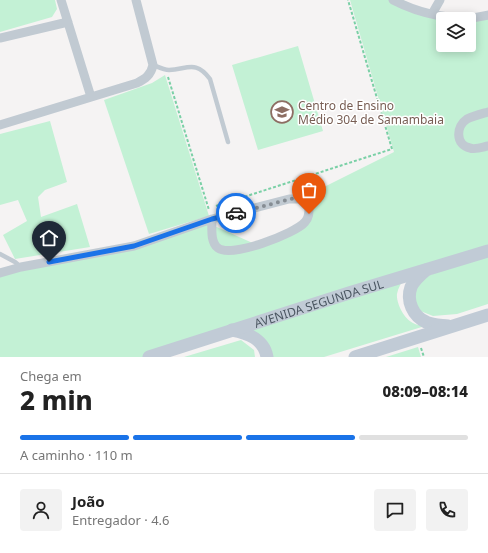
<!DOCTYPE html>
<html lang="pt">
<head>
<meta charset="utf-8">
<style>
  body { margin:0; font-family:"Noto Sans",sans-serif; background:#f2f2f2; color:#222; height:100vh; display:flex; flex-direction:column; font-size:15px; white-space:nowrap }
  * { box-sizing:border-box; margin:0 }
  p { font-size:13px; color:#767676 }
  .icon { flex:none; width:22px; height:22px; fill:none; stroke:currentColor; stroke-width:2; stroke-linecap:round; stroke-linejoin:round }
  .map { position:relative; height:357px; overflow:hidden }
  .details { display:flex; flex-direction:column; background:#fff; flex:1 }
  .details>* { flex:none }
  .buttons { position:absolute; left:436px; top:12px; display:grid; gap:8px }
  .buttons a { display:grid; place-items:center; width:40px; height:40px; border-radius:4px; background:#fff; box-shadow:0 2px 10px #0003; font-size:20px }
  .pin { position:absolute; display:grid; place-items:center; width:34px; height:34px; color:#fff; margin:-41px -17px; border-radius:50% 50% 50% 0; rotate:-45deg; box-shadow:0 0 4px #0007 }
  .pin .icon { rotate:45deg }
  .courier { position:absolute; display:grid; place-items:center; width:40px; height:40px; margin:-20px; border:3px solid #1a73e8; border-radius:50%; background:#fff; color:#222; box-shadow:0 1px 5px #0007 }
  .overview em { font-style:normal; font-weight:800 }
  .overview div { display:flex; flex-direction:column-reverse }
  .overview { display:flex; align-items:center; justify-content:space-between; height:68px; padding:0 20px }
  h1 { font-size:26px; font-weight:800; line-height:30px }
  .bar { display:grid; grid-template-columns:repeat(4,1fr); gap:6px 4px; align-content:center; height:48px; padding:0 20px }
  .bar i { height:5px; border-radius:3px; background:#e0e0e0 }
  .bar .active { background:#1a73e8 }
  .bar p { grid-column:span 4 }
  .line { display:flex; align-items:center; gap:10px; padding:0 20px; border-top:1px solid #e0e0e0 }
  .line div { flex:1 }
  .round { display:grid; place-items:center; flex:none; width:42px; height:42px; border-radius:4px; background:#f2f2f2 }
  .map>svg:first-child { display:block }
  .green { fill:#c3f1d5; fill-rule:evenodd }
  .lines { fill:none; stroke-linecap:round; stroke-linejoin:round }
  .path { stroke:#7ad0a6; stroke-width:2; stroke-dasharray:3 2; stroke-linecap:butt }
  .lane { stroke:#c1cad2; stroke-width:4.5 }
  .street { stroke:#c1cad2; stroke-width:9 }
  .secondary { stroke:#c1cbd6; stroke-width:13 }
  .done { stroke:#868d94; stroke-width:4; stroke-dasharray:0 7.2 }
  .route { stroke:#1a73e8; stroke-width:5 }
  .labels { text-anchor:middle; dominant-baseline:central; stroke-width:3; stroke-linejoin:round; paint-order:stroke }
  .education-label { font-size:12px; fill:#785e54; stroke:#fff; text-anchor:start }
  .street-label { font-size:12px; fill:#4a5661; stroke:#fff }
</style>
</head>
<body>
<div class="map">
<svg width="488" height="357" viewBox="0 0 488 357">
  <rect width="100%" height="100%" fill="#f5f3f3"/>
  <path class="green" d="M0 0H55L57 9 52 17 0 32Z
    M350 0H403L432 14 488 15V251L149 357H0V273L210 224 257 245 287 234 309 214 300 199 394 152ZM443 19H469V45H443Z
    M298 46 323 131 258 150 232 65Z
    M165 75 209 216 149 234 104 100 152 83Z
    M50 121 67 182 45 190 38 197 41 217 77 204 90 247 15 259 3 235 27 221 18 200 0 205V134Z
    M488 256V304L457 314 433 316 418 310C415 302 411 293 416 286 427 270 470 262 488 256Z
    M403 279C401 284 398 288 397 294 396 303 404 319 413 323 416 325 421 325 425 326L324 357H270L245 329Z
    M241 340 254 350 255 357H184Z
    M418 347 421 357H386Z"/>
  <g class="lines">
    <path class="path" d="M168 77 209 210
      M216 206 392 149 348 0
      M421 348 424 357"/>
    <path class="lane" d="M153 65C158 67 164 70 169 70 188 69 196 60 210 79L228 142
      M0 254 15 262 21 267"/>
    <path class="street" d="M61 0 91 97
      M393 0C420 14 458 23 488 15
      M432 14 440 0
      M0 38 68 22
      M488 112C481 114 473 116 467 119 456 126 455 145 470 148 475 150 483 147 488 146
      M0 125 137 83C145 79 151 75 153 65L136 0
      M0 273 21 267 134 246 212 219 289 199H300L309 208C309 213 309 218 305 222 295 234 231 258 218 248 210 242 212 228 212 219"/>
    <g class="secondary">
      <path d="M426 270C420 275 414 280 411 287 406 301 413 316 426 322 432 325 440 325 448 326"/>
      <path d="M232 330C248 333 264 339 267 357"/>
      <path id="s1" d="M149 357 349 293 488 251"/>
      <path d="M355 357 488 315"/>
    </g>
  </g>
  <g class="lines">
    <path class="done" d="M236 213 295 198C304 199 309 205 309 214"/>
    <path class="route" d="M49 262 134 246 212 219 236 213"/>
  </g>
  <defs>
    <g id="school-ring" transform="scale(1.15)"><circle r="9.5" fill="#fff" stroke="#8d6e63" stroke-width="1.5"/><path d="M0-5L7-2L0 1L-7-2ZM-4 1L0 2.5L4 1V4Q0 6-4 4Z" fill="#8d6e63"/></g>
  </defs>
  <g fill-rule="evenodd">
    <use href="#school-ring" x="282" y="112"/>
  </g>
  <g class="labels">
    <g class="education-label">
      <text x="298" y="105">Centro de Ensino<tspan x="298" dy="14">Médio 304 de Samambaia</tspan></text>
    </g>
    <g class="street-label">
      <text stroke="none"><textPath href="#s1" startOffset="178">AVENIDA SEGUNDA SUL</textPath></text>
    </g>
  </g>
</svg>
<div class="buttons">
<a><svg class="icon" aria-label="layers" viewBox="0 0 24 24"><path d="M12 4l9 5-9 5-9-5zM3 14l9 5 9-5"/></svg></a>
</div>
<div class="pin" style="left:309px;top:214px;background:#ea580c"><svg class="icon" aria-label="bag" viewBox="0 0 24 24"><path d="M5 8h14l-1 12H6zM9 8a3 3 0 0 1 6 0"/></svg></div>
<div class="pin" style="left:49px;top:262px;background:#1f2937"><svg class="icon" aria-label="home" viewBox="0 0 24 24"><path d="M3 11l9-7 9 7M6 9v11h12V9"/></svg></div>
<div class="courier" style="left:236px;top:213px"><svg class="icon" aria-label="car" viewBox="0 0 24 24"><path d="M5 17H2v-5l4-1 3-4h7l3 4 3 1v5h-3M9 17h6M6 11h13"/><circle cx="7" cy="17" r="2"/><circle cx="17" cy="17" r="2"/></svg></div>
</div>
<section class="details">
<div class="overview"><div><h1>2 min</h1><p>Chega em</p></div><em>08:09–08:14</em></div>
<div class="bar"><i class="active"></i><i class="active"></i><i class="active"></i><i></i><p>A caminho · 110 m</p></div>
<div class="line" style="height:72px"><a class="round"><svg class="icon" aria-label="person" viewBox="0 0 24 24"><circle cx="12" cy="8" r="4"/><path d="M4 21q1-7 8-7t8 7"/></svg></a><div><b>João</b><p>Entregador · 4.6</p></div><a class="round"><svg class="icon" aria-label="chat" viewBox="0 0 24 24"><path d="M4 5h16v11H9l-5 4z"/></svg></a><a class="round"><svg class="icon" aria-label="phone" viewBox="0 0 24 24"><path d="M5 4h4l2 5-3 2q2 4 5 5l2-3 5 2v4C11 20 4 13 5 4z"/></svg></a></div>
</section>
</body>
</html>
